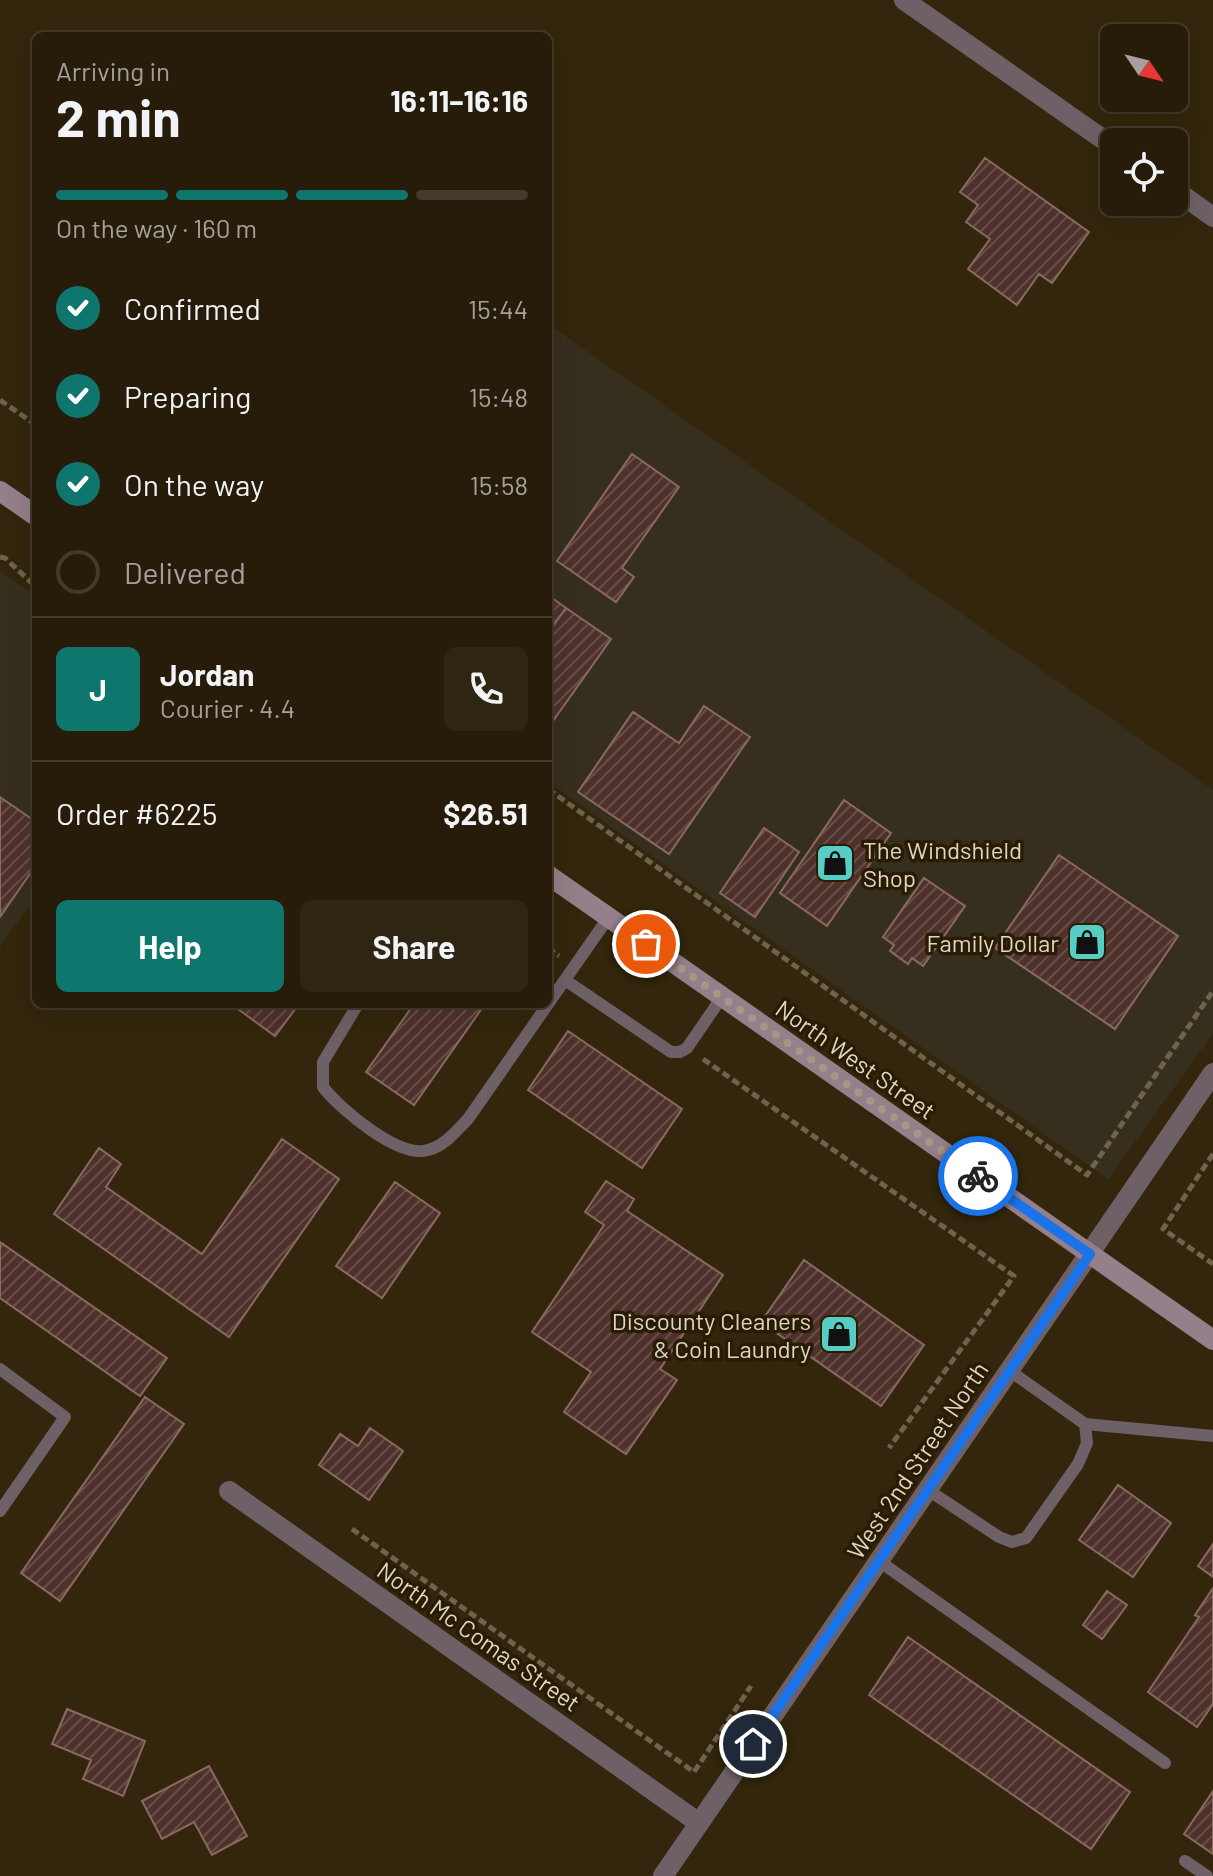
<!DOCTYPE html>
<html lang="en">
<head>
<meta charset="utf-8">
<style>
  body { margin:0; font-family:Barlow,sans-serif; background:#2e2512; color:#f1f3f6; height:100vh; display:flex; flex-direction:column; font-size:30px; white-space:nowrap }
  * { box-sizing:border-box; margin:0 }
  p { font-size:26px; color:#a4a19c }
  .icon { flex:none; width:44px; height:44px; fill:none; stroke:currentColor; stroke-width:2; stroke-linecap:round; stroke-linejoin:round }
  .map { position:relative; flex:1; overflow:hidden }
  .drawer { position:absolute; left:32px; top:32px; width:520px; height:976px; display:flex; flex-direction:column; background:#261c09; border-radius:12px; box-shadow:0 8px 32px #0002,0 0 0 2px #423a2a }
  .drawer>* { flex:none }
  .needle { width:52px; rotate:125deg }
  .tools { position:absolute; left:1100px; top:24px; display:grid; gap:16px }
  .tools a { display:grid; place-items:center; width:88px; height:88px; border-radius:12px; background:#261c09; box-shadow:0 8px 32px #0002,0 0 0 2px #423a2a; font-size:40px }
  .pin { position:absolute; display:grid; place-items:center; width:68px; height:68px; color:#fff; margin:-34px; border:4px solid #fff; border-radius:50%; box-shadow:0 2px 8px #0007 }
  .courier { position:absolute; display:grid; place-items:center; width:80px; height:80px; margin:-40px; border:6px solid #1a73e8; border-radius:50%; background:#fff; color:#222; box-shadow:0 2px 10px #0007 }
  .headline em { font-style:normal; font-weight:700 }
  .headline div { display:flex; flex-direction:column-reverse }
  .headline { display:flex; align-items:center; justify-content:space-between; height:136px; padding:0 24px }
  h1 { font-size:52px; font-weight:700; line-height:60px }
  .bar { display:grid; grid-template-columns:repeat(4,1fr); gap:12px 8px; align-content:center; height:96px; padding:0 24px }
  .bar i { height:10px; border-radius:6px; background:#423a2a }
  .bar .current { background:#0f766e }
  .bar p { grid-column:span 4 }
  .line { display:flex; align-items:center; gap:20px; padding:0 24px; border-top:2px solid #423a2a }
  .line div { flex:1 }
  .round { display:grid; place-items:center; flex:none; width:84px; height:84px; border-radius:12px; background:#2e2512 }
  ol { padding:0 24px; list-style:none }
  li { display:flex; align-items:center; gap:24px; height:88px }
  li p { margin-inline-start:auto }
  li .icon { padding:8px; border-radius:50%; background:#0f766e; color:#fff; stroke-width:4 }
  li:last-child { color:#a4a19c }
  li i { width:44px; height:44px; border:4px solid #423a2a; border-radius:50% }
  .cta { display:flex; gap:16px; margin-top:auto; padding:16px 24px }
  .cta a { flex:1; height:92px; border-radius:12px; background:#0f766e; color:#fff; font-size:32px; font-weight:700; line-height:92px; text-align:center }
  .cta a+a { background:#2e2512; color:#f1f3f6 }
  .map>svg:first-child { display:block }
  .commercial { fill:#372f1e }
  .building { fill:url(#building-hatch); stroke:#8b6963; stroke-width:2 }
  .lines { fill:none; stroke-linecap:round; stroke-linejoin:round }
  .path { stroke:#6e634d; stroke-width:5; stroke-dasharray:8 4; stroke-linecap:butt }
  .service { stroke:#6e6067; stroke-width:12 }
  .minor { stroke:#6e6067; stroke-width:20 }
  .tertiary { stroke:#6e6067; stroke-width:20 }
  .secondary { stroke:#957f8a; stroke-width:20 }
  .done { stroke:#a29886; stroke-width:8; stroke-dasharray:0 14.4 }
  .route { stroke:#1a73e8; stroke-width:10 }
  .labels { text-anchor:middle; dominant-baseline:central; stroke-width:7; stroke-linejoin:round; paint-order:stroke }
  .poi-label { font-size:24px; fill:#ded6c7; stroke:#291c03; text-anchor:end }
  .street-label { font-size:24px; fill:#ded6c7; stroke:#291c03 }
</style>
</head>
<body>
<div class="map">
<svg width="1213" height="1876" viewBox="0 0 1213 1876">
  <defs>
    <pattern id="building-hatch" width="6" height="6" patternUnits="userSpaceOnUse" patternTransform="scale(2)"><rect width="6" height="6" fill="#4f312c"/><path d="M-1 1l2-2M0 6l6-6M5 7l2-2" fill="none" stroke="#684e49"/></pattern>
  </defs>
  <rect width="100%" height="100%" fill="#33260c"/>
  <path class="commercial" d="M548 324 1213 790V1034L1108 1179 548 782Z
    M0 571 36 596V896L0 947Z"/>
  <path class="building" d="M985 158 1089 232 1052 283 1039 274 1017 305 968 269 990 239 966 222 978 205 960 192Z
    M632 454 679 487 622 568 634 577 616 602 557 561Z
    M548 595 566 608 548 633Z
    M566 608 611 639 548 728V633Z
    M704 706 750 737 669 854 578 792 633 712 679 743Z
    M0 797 36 822V865L0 917Z
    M844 800 891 833 827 926 780 893Z
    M764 828 799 852 755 917 720 893Z
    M1059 855 1178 936 1115 1029 995 948Z
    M924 878 965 906 923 966 912 958 908 964 890 951 894 945 883 937Z
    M231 1004H299L275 1036Z
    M414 1004H485L414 1105 366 1072Z
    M568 1031 682 1109 642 1168 528 1090Z
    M282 1139 339 1179 229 1337 54 1214 99 1148 121 1164 106 1187 202 1254Z
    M606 1181 634 1199 627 1211 723 1275 660 1369 677 1380 626 1454 564 1412 591 1372 532 1332 604 1225 585 1212Z
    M395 1182 440 1213 382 1298 336 1266Z
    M0 1242 167 1358 140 1396 0 1298Z
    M804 1260 924 1345 881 1406 761 1322Z
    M145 1397 184 1424 60 1601 21 1573Z
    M370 1428 403 1451 369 1500 319 1465 340 1434 358 1446Z
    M1118 1485 1171 1523 1133 1577 1079 1540Z
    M1213 1544V1577L1198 1566Z
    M1213 1588V1704L1197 1727 1148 1692 1199 1617 1195 1615Z
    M1107 1591 1127 1605 1102 1639 1083 1625Z
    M908 1637 1130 1792 1091 1849 869 1695Z
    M67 1709 145 1741 123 1796 83 1779 91 1760 52 1744Z
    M209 1766 247 1836 212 1855 194 1822 162 1839 142 1801Z
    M1213 1791V1854L1184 1834Z"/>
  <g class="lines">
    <path class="path" d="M0 400 36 425
      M0 557 5 558 36 587
      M548 789 1087 1175 1213 991
      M548 948 559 956
      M703 1059 1014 1276 889 1448
      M1213 1154 1163 1229 1213 1264
      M352 1529 694 1772 751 1686"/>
    <path class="service" d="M565 980 671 1052H680L687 1048 722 997
      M358 1004 323 1062V1087C340 1109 399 1159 428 1150 445 1146 457 1130 468 1119L608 918
      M0 1369 65 1417 0 1511
      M1085 1424 1213 1436
      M928 1490 999 1537 1012 1542 1026 1538 1078 1464 1087 1443 1085 1424 1010 1371
      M879 1561 1165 1763
      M1185 1861 1207 1876"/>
    <path class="minor" d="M904 0 1114 147
      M1174 189 1213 217
      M229 1491 699 1823"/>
    <path class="tertiary" d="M663 1876 1213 1073"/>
    <path class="secondary" d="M0 491 36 516
      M548 875 1213 1340"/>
  </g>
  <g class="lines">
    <path class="done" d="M646 944 978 1176"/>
    <path class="route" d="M753 1744 1090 1254 978 1176"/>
  </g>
  <defs>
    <g id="shop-square" transform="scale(2)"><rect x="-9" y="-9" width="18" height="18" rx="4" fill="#56cec3" stroke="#291c03"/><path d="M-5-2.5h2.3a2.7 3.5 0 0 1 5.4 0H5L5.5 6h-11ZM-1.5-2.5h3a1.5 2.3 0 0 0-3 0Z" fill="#111"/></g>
  </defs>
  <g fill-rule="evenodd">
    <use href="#shop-square" x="835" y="863"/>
    <use href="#shop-square" x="1087" y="942"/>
    <use href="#shop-square" x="839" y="1334"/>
  </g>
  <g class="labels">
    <g class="poi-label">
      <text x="863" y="849" text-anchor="start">The Windshield<tspan x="863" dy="28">Shop</tspan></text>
      <text x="1059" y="942">Family Dollar</text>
      <text x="811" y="1320">Discounty Cleaners<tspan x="811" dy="28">&amp; Coin Laundry</tspan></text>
    </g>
    <g class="street-label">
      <text transform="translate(856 1059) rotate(35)">North West Street</text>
      <text transform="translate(917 1460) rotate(-56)">West 2nd Street North</text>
      <text transform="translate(479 1636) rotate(35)">North Mc Comas Street</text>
    </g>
  </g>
</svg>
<div class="tools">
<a><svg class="needle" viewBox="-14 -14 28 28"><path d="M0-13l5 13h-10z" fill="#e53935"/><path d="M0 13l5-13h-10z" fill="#a4a19c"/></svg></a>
<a><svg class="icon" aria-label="locate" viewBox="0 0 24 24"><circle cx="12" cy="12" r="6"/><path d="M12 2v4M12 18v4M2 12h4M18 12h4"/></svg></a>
</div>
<div class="pin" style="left:646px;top:944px;background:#ea580c"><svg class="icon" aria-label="bag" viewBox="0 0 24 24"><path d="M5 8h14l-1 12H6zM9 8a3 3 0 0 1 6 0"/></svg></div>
<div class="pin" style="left:753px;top:1744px;background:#1f2937"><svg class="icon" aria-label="home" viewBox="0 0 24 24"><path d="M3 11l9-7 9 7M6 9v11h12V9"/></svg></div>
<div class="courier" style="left:978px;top:1176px"><svg class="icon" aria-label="bike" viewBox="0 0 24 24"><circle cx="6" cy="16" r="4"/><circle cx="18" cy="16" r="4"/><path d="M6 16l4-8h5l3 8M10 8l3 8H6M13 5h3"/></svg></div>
<section class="drawer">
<div class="headline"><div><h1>2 min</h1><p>Arriving in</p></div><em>16:11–16:16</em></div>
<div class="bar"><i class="current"></i><i class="current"></i><i class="current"></i><i></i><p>On the way · 160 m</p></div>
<ol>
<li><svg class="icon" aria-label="check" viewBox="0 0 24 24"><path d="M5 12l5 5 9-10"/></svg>Confirmed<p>15:44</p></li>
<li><svg class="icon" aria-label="check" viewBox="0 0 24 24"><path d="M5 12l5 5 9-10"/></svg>Preparing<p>15:48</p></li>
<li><svg class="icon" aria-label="check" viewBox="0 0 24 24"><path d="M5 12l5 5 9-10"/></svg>On the way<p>15:58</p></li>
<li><i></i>Delivered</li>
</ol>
<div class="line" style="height:144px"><b class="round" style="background:#0f766e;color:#fff">J</b><div><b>Jordan</b><p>Courier · 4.4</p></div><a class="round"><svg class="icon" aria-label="phone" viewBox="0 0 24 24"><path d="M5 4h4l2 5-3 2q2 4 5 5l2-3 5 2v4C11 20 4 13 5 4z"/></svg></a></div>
<div class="line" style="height:104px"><div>Order #6225</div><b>$26.51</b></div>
<div class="cta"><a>Help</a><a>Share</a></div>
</section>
</div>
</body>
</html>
